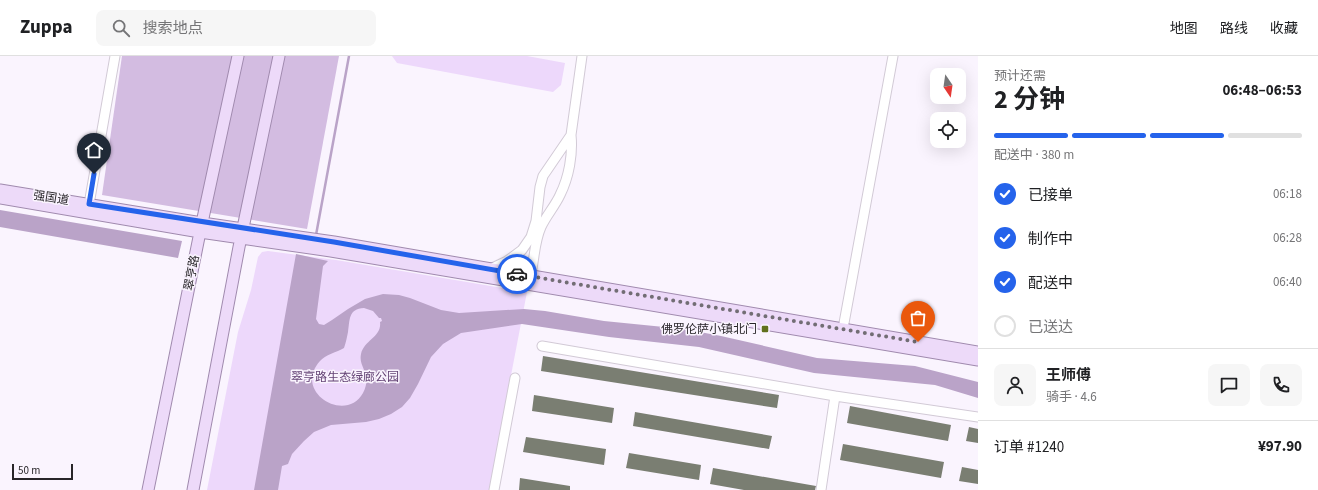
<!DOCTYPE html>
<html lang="zh">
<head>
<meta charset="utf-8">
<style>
  body { margin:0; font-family:"Source Sans 3","Noto Sans SC",sans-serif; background:#f6f6f6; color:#202124; height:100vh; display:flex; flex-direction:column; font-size:15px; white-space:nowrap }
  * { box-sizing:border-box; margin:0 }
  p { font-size:13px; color:#757577 }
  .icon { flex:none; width:22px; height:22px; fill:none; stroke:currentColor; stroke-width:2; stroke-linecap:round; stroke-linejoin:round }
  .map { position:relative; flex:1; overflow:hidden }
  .panel { display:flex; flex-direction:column; background:#fff; width:340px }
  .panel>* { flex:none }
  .needle { width:26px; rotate:167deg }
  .tools { position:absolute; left:930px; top:12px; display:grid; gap:8px }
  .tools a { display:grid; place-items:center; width:36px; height:36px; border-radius:8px; background:#fff; box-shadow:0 4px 16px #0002; font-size:20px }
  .scale { position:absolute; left:12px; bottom:10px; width:61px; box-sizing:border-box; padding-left:4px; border:2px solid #282529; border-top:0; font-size:11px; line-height:14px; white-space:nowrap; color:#282529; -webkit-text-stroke:3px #faf4fe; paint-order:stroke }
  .pin { position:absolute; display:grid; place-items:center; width:34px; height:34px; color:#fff; margin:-41px -17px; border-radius:50% 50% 50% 0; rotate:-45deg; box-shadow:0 0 4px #0007 }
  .pin .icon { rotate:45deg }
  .courier { position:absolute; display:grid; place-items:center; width:40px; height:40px; margin:-20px; border:3px solid #2563eb; border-radius:50%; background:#fff; color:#222; box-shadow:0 1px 5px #0007 }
  .overview em { font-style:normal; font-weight:700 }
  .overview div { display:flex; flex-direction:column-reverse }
  .overview { display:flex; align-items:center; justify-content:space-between; height:68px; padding:0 16px }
  h1 { font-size:26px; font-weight:700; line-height:30px }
  .bar { display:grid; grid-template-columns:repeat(4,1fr); gap:6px 4px; align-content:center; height:48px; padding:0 16px }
  .bar i { height:5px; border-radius:3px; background:#e0e0e0 }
  .bar .selected { background:#2563eb }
  .bar p { grid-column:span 4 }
  .line { display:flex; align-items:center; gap:10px; padding:0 16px; border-top:1px solid #e0e0e0 }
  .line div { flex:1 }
  .round { display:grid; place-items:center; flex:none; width:42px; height:42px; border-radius:8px; background:#f6f6f6 }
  ol { padding:0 16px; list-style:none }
  li { display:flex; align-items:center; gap:12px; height:44px }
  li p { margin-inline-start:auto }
  li .icon { padding:4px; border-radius:50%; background:#2563eb; color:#fff; stroke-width:4 }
  li:last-child { color:#757577 }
  li i { width:22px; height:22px; border:2px solid #e0e0e0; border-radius:50% }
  header { display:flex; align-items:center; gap:24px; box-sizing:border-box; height:56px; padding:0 20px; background:#fff; border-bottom:1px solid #e0e0e0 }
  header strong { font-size:19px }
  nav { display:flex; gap:22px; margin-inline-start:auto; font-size:14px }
  .search { width:280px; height:36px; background:#f6f6f6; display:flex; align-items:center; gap:10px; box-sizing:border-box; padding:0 14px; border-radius:8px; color:#757577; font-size:15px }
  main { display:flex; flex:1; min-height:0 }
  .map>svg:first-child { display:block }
  .green { fill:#edd8fb }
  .forest { fill:#d3bce1 }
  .water { fill:#baa3c8; fill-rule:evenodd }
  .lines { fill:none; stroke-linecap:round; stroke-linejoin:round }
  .stream { stroke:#baa3c8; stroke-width:2.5 }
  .building { fill:#7a7e72 }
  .minor-casing { stroke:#d2cad6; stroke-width:11 }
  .major-casing { stroke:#a08aae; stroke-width:13 }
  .minor { stroke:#fff; stroke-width:9 }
  .major { stroke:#eddaf9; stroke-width:11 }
  .done { stroke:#726d74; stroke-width:4; stroke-dasharray:0 7.2 }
  .route { stroke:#2563eb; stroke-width:5 }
  .poi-dot { fill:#61711d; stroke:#faf4fe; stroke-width:1.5 }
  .labels { text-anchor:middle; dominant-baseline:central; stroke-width:3; stroke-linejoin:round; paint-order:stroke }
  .street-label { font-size:12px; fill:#282529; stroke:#faf4fe }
  .poi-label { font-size:12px; fill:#282529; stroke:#faf4fe; text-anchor:end }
  .park-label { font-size:12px; fill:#644375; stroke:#faf4fe }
</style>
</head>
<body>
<header>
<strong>Zuppa</strong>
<div class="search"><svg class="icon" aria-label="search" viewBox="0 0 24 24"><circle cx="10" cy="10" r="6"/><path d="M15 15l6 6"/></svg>搜索地点</div>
<nav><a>地图</a><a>路线</a><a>收藏</a></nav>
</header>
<main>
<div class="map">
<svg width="978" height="434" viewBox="0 0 978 434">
  <rect width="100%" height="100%" fill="#faf4fe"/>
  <path class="green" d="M392 0H527L565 7 561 29 553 36 397 7Z
    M268 195 336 204 527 236 489 434H207L238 276 251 234 258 201 262 196Z"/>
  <path class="forest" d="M122 0H339L307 173 102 139Z"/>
  <path class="water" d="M0 154 182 185 178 202 0 171Z
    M296 198 328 205 323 210 316 263 319 268 324 269 332 264 348 253 365 243 383 238 399 239 410 242 441 254 459 257 524 253 545 255 604 265 684 273 721 280 817 302 915 310 978 326V342L935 329 814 317 699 291 609 281 522 268 461 277 443 288 431 301 418 328 410 342 402 351 391 358 379 363 366 366 331 369 314 376 304 385 292 398 288 408 282 410 278 434H254ZM364 252 373 255 379 262H381L382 265 380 266C382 281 364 284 361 298 358 312 373 317 363 337 346 368 292 336 320 305 325 299 337 296 344 292 346 286 347 281 348 276 350 264 348 253 364 252Z"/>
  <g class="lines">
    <path class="stream" d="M316 179 349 0"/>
  </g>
  <path class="building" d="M543 300 779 339 777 352 541 315Z
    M534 339 614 352 612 367 532 355Z
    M850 350 951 369 948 385 847 367Z
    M635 356 772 380 769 393 633 370Z
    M969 371 978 373V387L966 385Z
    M526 381 606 393 604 409 523 396Z
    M843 388 944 406 941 422 840 404Z
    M629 397 701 409 699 424 626 412Z
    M962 411 978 414V428L959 425Z
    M713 412 816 430 815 434H744L710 428Z
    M520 422 570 430V434H519Z"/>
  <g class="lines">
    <g class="minor-casing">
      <path id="minor" d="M88 154 115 0
        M490 213 507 205 522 194 531 181 536 165 540 131 543 120 571 79 582 0
        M529 225C535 207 533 189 541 171 546 160 555 150 560 139 569 121 573 98 571 79
        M842 278 893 0
        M542 290 835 340 821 434
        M835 340 978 361
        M494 434 515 322"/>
    </g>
    <g class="major-casing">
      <path id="major" d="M0 134 202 167 334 186 978 296
        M0 142 200 176 331 195 978 304
        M148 434 200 176 238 0
        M193 434 239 191 279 0"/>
    </g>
    <use href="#minor" class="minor"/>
    <use href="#major" class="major"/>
  </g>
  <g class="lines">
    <path class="done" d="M517 218 918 286"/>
    <path class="route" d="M94 118 89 148 334 186 517 218"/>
  </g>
  <rect class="poi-dot" x="761" y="269" width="8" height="8" rx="2"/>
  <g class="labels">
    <g class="street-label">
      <text transform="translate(51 142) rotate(9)">强国道</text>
      <text transform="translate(192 217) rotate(-79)">翠亨路</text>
    </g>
    <g class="poi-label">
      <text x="757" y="273">佛罗伦萨小镇北门</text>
    </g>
    <g class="park-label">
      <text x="345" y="321">翠亨路生态绿廊公园</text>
    </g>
  </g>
</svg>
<div class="tools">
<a><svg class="needle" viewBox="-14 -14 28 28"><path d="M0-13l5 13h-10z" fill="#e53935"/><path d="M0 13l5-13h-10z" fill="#757577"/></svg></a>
<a><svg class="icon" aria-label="locate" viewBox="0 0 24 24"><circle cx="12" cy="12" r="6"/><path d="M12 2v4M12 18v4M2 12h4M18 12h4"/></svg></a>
</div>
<div class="scale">50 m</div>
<div class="pin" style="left:918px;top:286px;background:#ea580c"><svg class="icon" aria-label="bag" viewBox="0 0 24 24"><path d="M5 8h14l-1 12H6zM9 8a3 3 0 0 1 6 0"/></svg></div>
<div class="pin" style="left:94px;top:118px;background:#1f2937"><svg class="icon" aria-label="home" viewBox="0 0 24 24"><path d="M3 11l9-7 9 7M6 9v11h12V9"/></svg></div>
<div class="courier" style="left:517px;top:218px"><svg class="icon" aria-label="car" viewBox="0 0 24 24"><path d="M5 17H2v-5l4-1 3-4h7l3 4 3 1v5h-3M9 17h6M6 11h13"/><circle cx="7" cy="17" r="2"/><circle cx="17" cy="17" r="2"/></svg></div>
</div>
<section class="panel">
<div class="overview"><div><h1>2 分钟</h1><p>预计还需</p></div><em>06:48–06:53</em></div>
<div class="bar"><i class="selected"></i><i class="selected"></i><i class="selected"></i><i></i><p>配送中 · 380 m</p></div>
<ol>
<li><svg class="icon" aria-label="check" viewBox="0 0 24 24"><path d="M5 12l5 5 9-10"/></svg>已接单<p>06:18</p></li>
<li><svg class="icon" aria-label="check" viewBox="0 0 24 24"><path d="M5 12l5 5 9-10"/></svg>制作中<p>06:28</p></li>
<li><svg class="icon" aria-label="check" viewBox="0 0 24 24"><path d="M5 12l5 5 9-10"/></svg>配送中<p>06:40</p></li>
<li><i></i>已送达</li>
</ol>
<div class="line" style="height:72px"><a class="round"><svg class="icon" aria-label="person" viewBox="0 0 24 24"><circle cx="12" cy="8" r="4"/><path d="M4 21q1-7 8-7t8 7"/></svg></a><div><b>王师傅</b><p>骑手 · 4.6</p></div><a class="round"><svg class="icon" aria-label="chat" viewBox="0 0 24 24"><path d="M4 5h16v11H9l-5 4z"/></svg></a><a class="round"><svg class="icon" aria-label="phone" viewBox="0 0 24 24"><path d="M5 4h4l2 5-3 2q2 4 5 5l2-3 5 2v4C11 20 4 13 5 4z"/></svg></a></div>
<div class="line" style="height:52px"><div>订单 #1240</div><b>¥97.90</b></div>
</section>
</main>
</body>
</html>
